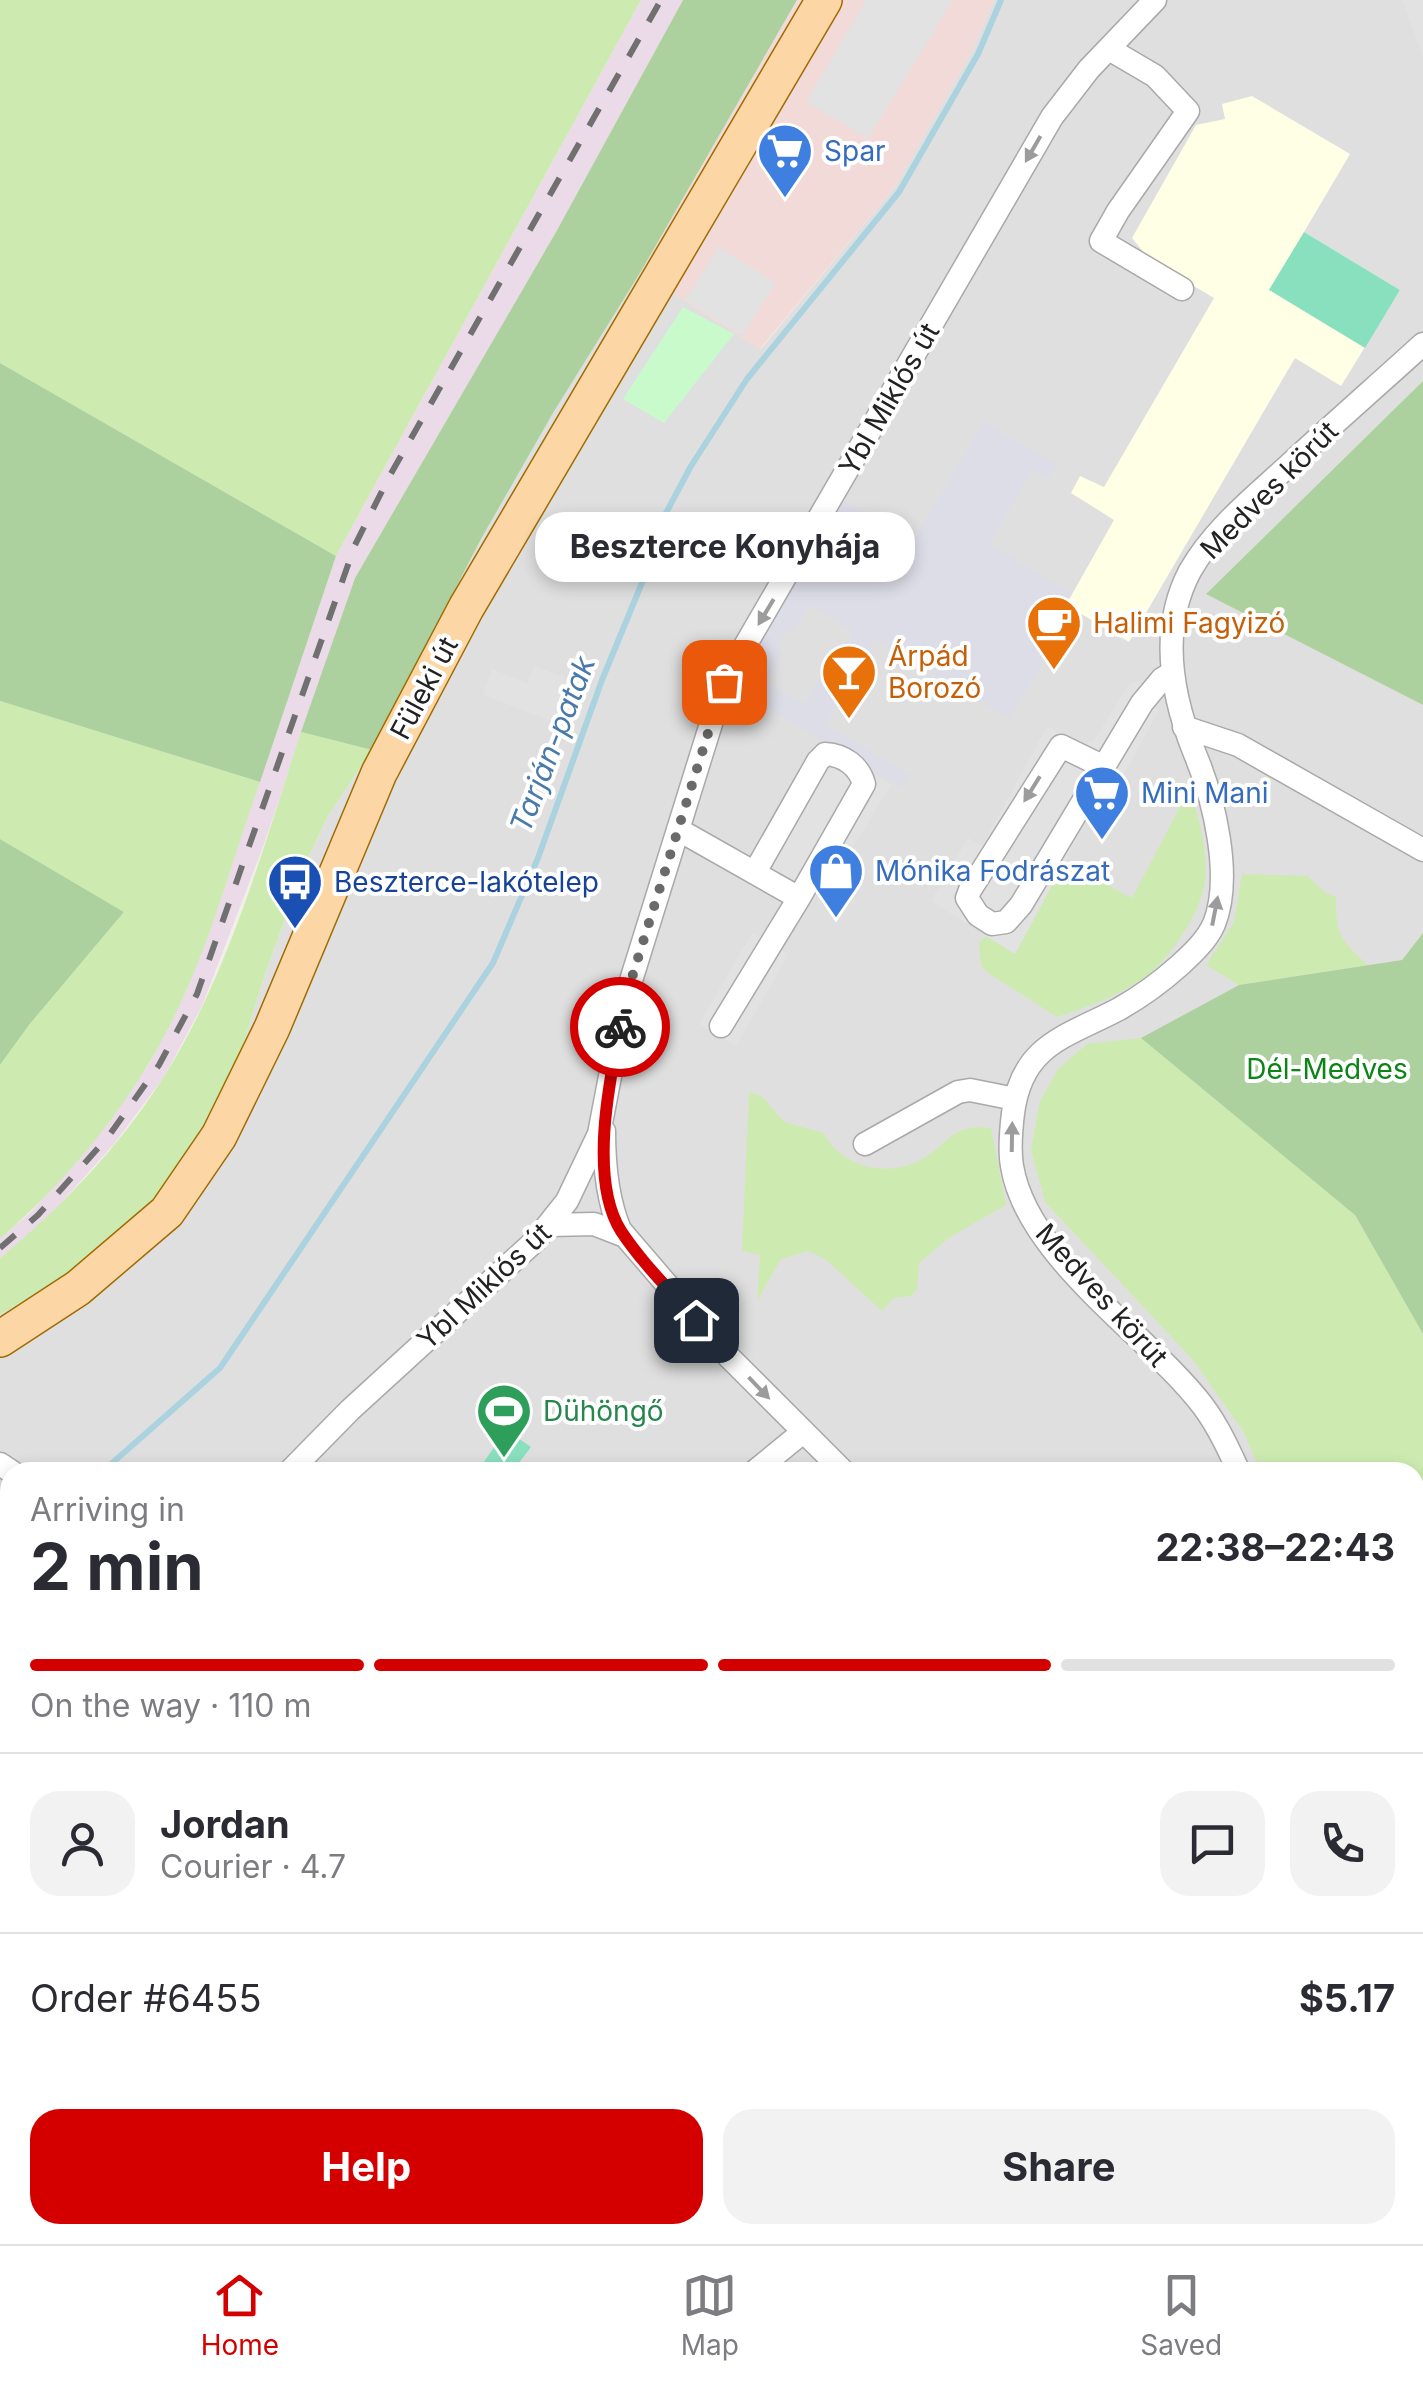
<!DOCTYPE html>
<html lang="en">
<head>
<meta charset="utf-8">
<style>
  body { margin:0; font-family:Inter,sans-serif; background:#f2f2f3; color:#2b2b33; height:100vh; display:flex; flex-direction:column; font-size:38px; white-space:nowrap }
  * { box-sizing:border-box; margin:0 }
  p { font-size:32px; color:#7c7c81 }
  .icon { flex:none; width:55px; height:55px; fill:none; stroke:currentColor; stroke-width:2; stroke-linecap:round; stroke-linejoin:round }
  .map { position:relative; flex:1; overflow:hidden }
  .drawer { position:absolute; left:0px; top:1462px; width:1425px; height:782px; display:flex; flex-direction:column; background:#fff; border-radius:30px 30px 0 0; box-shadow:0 5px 15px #0003 }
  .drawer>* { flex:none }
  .pin { position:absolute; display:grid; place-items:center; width:85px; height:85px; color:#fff; margin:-42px; border-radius:20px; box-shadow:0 5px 15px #0006 }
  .courier { position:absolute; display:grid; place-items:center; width:100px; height:100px; margin:-50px; border:8px solid #d40000; border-radius:50%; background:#fff; color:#222; box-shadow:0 2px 12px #0007 }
  .bubble { position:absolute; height:70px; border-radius:30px; background:#fff; box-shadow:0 5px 15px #0003; font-size:32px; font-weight:700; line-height:70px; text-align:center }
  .headline em { font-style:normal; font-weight:700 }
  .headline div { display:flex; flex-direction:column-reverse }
  .headline { display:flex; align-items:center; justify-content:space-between; height:170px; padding:0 30px }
  h1 { font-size:65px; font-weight:700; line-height:75px }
  .bar { display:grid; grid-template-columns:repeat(4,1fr); gap:15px 10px; align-content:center; height:120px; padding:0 30px }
  .bar i { height:12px; border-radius:8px; background:#e1e1e2 }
  .bar .current { background:#d40000 }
  .bar p { grid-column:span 4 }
  .line { display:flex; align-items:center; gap:25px; padding:0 30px; border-top:2px solid #e1e1e2 }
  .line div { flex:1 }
  .round { display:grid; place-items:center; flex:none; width:105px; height:105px; border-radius:30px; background:#f2f2f3 }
  .button { display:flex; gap:20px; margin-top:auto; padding:20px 30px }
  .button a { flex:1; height:115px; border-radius:30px; background:#d40000; color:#fff; font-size:40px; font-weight:700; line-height:115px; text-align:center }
  .button a+a { background:#f2f2f3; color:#2b2b33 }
  .tabs { display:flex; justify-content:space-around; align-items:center; height:140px; border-top:2px solid #e1e1e2; background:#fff; font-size:28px; color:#7c7c81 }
  .tabs a { display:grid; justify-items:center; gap:5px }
  .tabs .current { color:#d40000 }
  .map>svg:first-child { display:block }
  .residential { fill:#e0dfdf }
  .commercial { fill:#f2dad9 }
  .industrial { fill:#ebdbe8 }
  .education { fill:#ffffe5 }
  .grass { fill:#cdebb0 }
  .forest { fill:#add19e }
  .park { fill:#c8facc }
  .pitch { fill:#88e0be }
  .parking { fill:#e2e2e2 }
  .plaza { fill:#dddde8 }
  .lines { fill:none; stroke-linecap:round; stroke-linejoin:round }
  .stream { stroke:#aad3df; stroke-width:6 }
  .street-casing { stroke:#a9a9a9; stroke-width:25 }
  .primary-casing { stroke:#a06b00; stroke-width:38 }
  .street { stroke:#fff; stroke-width:22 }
  .primary { stroke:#fcd6a4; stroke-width:35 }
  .rail { stroke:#707070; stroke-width:6; stroke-dasharray:20 20; stroke-linecap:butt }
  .oneway { fill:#9c9c9c }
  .done { stroke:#6b6a68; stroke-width:10; stroke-dasharray:0 18 }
  .route { stroke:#d40000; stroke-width:12 }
  .labels { text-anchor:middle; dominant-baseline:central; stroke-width:8; stroke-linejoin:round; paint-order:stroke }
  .shop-label { font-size:28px; fill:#366cbe; stroke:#fff; text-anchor:start }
  .street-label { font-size:28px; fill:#222; stroke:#fff }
  .food-label { font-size:28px; fill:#c56008; stroke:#fff; text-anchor:start }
  .transit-label { font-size:28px; fill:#164399; stroke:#fff; text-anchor:start }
  .park-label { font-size:28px; fill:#0c8416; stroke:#fff }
  .leisure-label { font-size:28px; fill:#27864d; stroke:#fff; text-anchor:start }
  .water-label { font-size:30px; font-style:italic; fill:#4a7aab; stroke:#fff }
</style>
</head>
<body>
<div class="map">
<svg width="1423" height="2244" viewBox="0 0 1423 2244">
  <rect width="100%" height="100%" fill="#f2efe9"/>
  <path class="residential" d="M994 0H1423V381L1207 593 1423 705V933L1402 960 1355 1215 1423 1334V1645L1415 1653V1472H10V1929L0 1936V1315L95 1258 146 1209 185 1162 239 1058 265 974 307 860 328 816 372 750 481 539 553 413 640 273 761 349 894 188 972 51Z"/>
  <path class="commercial" d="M797 0H994L972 51 894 188 760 349 640 273Z"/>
  <path class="industrial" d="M641 0H683L556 232 355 578 264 844 202 1006 164 1077 114 1144 43 1223 0 1258V1239L31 1212 101 1132 147 1067 186 991 336 556Z
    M1423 1877V2220L1415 2213V1879Z"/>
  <path class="education" d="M1252 96 1350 154 1304 232 1400 290 1341 386 1295 358 1129 642 1066 605 1114 520 1071 493 1080 476 1104 487 1214 298 1150 260 1132 238 1196 125 1225 119 1222 104Z"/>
  <path class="grass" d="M0 0H641L336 556 0 363Z
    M0 701 260 782C235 851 216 924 186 991 145 1086 78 1171 0 1239V1065L29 1025 124 912 0 839Z
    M301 732 372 750 328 816 307 860 265 974 239 1058 216 1114 185 1162 146 1209 95 1258 0 1315V1258C62 1207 120 1146 163 1078 228 976 264 846 301 732Z
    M1189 790C1200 818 1208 851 1205 881 1202 910 1171 957 1149 974 1125 993 1086 1008 1057 1017L988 973 981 966 979 943 986 936 1015 954 1064 862 1132 898Z
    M1242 874 1308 876 1324 892 1336 897C1335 935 1342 941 1368 965L1239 985 1206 965 1234 922Z
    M1141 1038 1355 1215 1423 1334V1580L1415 1576V1472H1261L1243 1431 1193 1360 1045 1202 1031 1150 1040 1101 1058 1069 1087 1044Z
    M749 1092 762 1096 784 1122 824 1133C840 1165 880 1177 914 1163 949 1149 946 1123 991 1128L1006 1205 950 1237 919 1263 917 1290 910 1296 894 1298 882 1311 825 1259 808 1251 781 1259 757 1301 760 1255 742 1251Z"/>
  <path class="forest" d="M683 0H797L640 273 553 413 481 539 372 750 301 732 355 578 556 232Z
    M0 363 336 556 260 782 0 701Z
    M1423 381V705L1206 594Z
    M0 839 124 912 29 1025 0 1065Z
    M1423 933V1334L1355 1215 1141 1038 1239 985 1402 960Z
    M1423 1645V1877L1415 1879V1653Z
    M10 1929V2235H1415V2212L1423 2220V2244H0V1936Z"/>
  <path class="park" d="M683 307 734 334 664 423 623 399Z"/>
  <path class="pitch" d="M1304 232 1400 290 1365 348 1269 290Z
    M506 1430 531 1447 512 1472H477Z"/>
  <path class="parking" d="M866 0H953L868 139 806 102Z
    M1402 0H1423V57Z
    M719 247 776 283 742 336 685 300Z
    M534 666 582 684 567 727 483 695 492 669 527 683Z
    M1148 678 1158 712 1123 777 1113 772 1015 954 931 901 968 838 982 846 1047 727 1083 744 1093 742 1129 684Z
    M825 747 891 785 822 897 754 858Z
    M752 933 789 954 736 1046 699 1024Z"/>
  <path class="plaza" d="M983 422 1057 464 1048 480 1032 471 989 544 1072 593 1066 604 1074 609 1010 719 874 640 857 667 839 657 853 632 810 605 793 632 789 629 778 647 784 653 767 682 803 704 820 678 844 693 826 724 910 775 901 788 732 687 842 499 914 540Z"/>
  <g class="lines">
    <path class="stream" d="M102 1472 220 1368 493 963 538 858 602 680 644 578 658 528 691 466 747 379 899 192 978 54 1001 0
      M0 1572 10 1559"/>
    <g class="street-casing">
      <path id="street" d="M1109 49 1155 76 1188 111 1118 211 1101 241 1182 289
        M1184 727 1238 745 1423 850
        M1102 766 1061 746 970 890 967 898 978 915 992 924 1006 922 1021 905 1142 703 1162 679 1172 673
        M679 830 799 898 864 784C859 766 844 755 825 754L818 761 755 872
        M721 1026 799 898
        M604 1131C604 1164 607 1199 620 1230L730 1358 844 1472
        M865 1144 958 1092 970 1090 1015 1099
        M550 1225 594 1224 625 1236
        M0 1464 12 1472
        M289 1472 350 1410 536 1240 567 1201 599 1134 624 1003 724 682 1052 117 1089 69 1155 0
        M754 1472 803 1432
        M1239 1472C1229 1450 1218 1426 1203 1406 1149 1335 1027 1258 1012 1166 1009 1149 1011 1130 1013 1113 1022 1044 1066 1037 1119 1009 1142 996 1161 982 1180 965 1193 953 1207 940 1214 924 1233 877 1214 799 1195 754 1172 697 1159 629 1190 571 1213 530 1254 497 1288 466 1332 425 1378 385 1423 344
        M0 1749 10 1740"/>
    </g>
    <g class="primary-casing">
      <path id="primary" d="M0 1339 78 1288 167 1212 219 1136 272 1028 379 773 466 608 824 0"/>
    </g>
    <use href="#street" class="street"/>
    <use href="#primary" class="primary"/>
    <path class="rail" d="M0 1248 38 1215 108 1137 159 1065 197 994 355 545 389 477 661 0"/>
  </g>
  <defs><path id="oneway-solid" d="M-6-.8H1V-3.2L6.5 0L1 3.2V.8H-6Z" transform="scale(2.5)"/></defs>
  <g class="oneway">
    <use href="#oneway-solid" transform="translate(1033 149) rotate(120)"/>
    <use href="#oneway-solid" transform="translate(766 612) rotate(121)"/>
    <use href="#oneway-solid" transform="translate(1032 789) rotate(122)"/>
    <use href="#oneway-solid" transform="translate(1215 911) rotate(-79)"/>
    <use href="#oneway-solid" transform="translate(1012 1137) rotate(-89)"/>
    <use href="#oneway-solid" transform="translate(759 1388) rotate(46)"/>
  </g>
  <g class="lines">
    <path class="done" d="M620 1027 624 1003 724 682"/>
    <path class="route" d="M620 1027C609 1082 589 1181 621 1231 642 1263 671 1291 696 1320"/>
  </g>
  <defs>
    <g id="supermarket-pin" transform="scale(2.875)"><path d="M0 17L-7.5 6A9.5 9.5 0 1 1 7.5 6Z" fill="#3f7fe0" stroke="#fff"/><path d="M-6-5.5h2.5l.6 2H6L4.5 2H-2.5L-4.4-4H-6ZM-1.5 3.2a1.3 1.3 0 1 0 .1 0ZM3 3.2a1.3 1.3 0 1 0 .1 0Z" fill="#fff"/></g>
    <g id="cafe-pin" transform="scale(2.875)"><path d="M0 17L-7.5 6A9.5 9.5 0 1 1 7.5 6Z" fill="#e8710a" stroke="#fff"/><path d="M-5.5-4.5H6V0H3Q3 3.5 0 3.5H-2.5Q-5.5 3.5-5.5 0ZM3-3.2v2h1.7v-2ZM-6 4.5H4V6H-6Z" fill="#fff"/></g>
    <g id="bar-pin" transform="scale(2.875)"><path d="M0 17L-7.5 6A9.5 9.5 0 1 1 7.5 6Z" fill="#e8710a" stroke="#fff"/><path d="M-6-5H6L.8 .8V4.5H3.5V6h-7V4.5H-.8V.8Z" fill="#fff"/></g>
    <g id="shop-pin" transform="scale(2.875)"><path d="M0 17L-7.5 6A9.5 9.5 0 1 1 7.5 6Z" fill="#3f7fe0" stroke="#fff"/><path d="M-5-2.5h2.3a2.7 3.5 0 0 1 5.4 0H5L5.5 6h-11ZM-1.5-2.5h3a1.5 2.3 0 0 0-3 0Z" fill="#fff"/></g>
    <g id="bus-pin" transform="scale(2.875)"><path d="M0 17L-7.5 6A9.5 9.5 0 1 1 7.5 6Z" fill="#1a4fb4" stroke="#fff"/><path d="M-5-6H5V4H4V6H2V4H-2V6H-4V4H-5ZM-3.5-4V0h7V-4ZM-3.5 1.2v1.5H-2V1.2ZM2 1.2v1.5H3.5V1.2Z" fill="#fff"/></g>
    <g id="stadium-pin" transform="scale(2.875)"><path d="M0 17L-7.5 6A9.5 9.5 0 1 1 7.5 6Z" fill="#2e9e5b" stroke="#fff"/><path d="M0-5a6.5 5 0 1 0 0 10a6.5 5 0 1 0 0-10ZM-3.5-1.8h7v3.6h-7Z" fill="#fff"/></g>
  </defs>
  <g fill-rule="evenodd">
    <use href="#supermarket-pin" x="785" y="151"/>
    <use href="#cafe-pin" x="1054" y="623"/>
    <use href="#bar-pin" x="849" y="672"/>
    <use href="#supermarket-pin" x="1102" y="793"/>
    <use href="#shop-pin" x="836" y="871"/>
    <use href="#bus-pin" x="295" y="882"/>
    <use href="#stadium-pin" x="504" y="1411"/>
  </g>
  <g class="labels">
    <g class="shop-label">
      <text x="824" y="151">Spar</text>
      <text x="1141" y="793">Mini Mani</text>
      <text x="875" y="871">Mónika Fodrászat</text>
    </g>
    <g class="street-label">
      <text transform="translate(889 399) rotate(-60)">Ybl Miklós út</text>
      <text transform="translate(1269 490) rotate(-45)">Medves körút</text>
      <text transform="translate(424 688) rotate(-62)">Füleki út</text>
      <text transform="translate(484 1286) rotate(-43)">Ybl Miklós út</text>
      <text transform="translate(1102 1295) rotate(48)">Medves körút</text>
    </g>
    <g class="food-label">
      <text x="1093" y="623">Halimi Fagyizó</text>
      <text x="888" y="656">Árpád<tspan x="888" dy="32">Borozó</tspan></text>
    </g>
    <g class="transit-label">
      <text x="334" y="882">Beszterce-lakótelep</text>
    </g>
    <g class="park-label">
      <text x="1327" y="1069">Dél-Medves</text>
    </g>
    <g class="leisure-label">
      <text x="543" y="1411">Dühöngő</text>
    </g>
    <g class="water-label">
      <text transform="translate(552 744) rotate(-69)">Tarján-patak</text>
    </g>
  </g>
</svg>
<div class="pin" style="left:724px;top:682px;background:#ea580c"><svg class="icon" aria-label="bag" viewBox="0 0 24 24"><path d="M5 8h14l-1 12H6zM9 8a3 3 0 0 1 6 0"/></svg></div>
<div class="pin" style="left:696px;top:1320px;background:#1f2937"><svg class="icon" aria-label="home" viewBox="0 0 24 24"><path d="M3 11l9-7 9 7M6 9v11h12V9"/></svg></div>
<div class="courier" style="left:620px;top:1027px"><svg class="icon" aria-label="bike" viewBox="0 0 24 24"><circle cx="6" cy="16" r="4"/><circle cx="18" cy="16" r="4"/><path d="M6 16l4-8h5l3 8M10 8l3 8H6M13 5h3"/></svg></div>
<div class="bubble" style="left:535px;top:512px;width:380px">Beszterce Konyhája</div>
<section class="drawer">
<div class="headline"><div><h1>2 min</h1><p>Arriving in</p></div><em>22:38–22:43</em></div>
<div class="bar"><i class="current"></i><i class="current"></i><i class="current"></i><i></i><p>On the way · 110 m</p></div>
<div class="line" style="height:180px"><a class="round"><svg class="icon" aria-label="person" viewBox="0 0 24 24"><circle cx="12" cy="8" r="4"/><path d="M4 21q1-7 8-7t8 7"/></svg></a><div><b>Jordan</b><p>Courier · 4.7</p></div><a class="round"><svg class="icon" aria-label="chat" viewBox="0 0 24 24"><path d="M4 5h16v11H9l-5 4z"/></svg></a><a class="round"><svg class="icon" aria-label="phone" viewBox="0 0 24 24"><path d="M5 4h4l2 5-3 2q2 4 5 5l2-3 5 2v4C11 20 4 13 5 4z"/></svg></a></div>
<div class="line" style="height:130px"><div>Order #6455</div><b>$5.17</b></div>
<div class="button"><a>Help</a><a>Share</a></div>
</section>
</div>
<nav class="tabs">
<a class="current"><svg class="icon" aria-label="home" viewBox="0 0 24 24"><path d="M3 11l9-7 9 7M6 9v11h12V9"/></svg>Home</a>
<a><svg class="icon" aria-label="map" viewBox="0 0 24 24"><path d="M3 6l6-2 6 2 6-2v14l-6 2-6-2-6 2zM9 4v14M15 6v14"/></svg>Map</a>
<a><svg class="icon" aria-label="saved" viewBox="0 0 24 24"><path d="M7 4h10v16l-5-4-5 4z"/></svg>Saved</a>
</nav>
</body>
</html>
